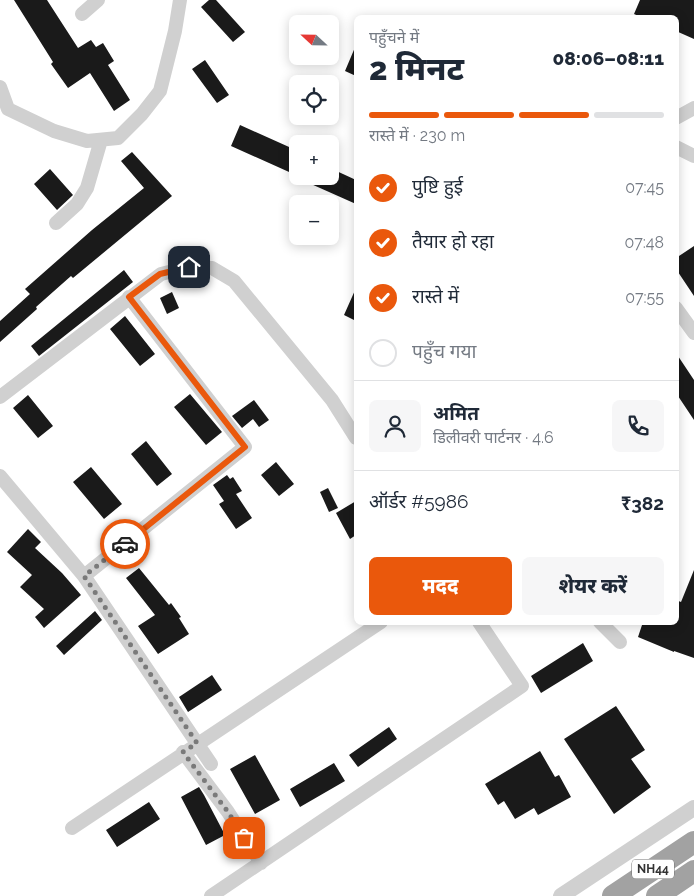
<!DOCTYPE html>
<html lang="hi">
<head>
<meta charset="utf-8">
<style>
  body { margin:0; font-family:Raleway,"Noto Sans Devanagari",sans-serif; background:#f6f6f7; color:#1f2937; height:100vh; display:flex; flex-direction:column; font-size:19px; white-space:nowrap }
  * { box-sizing:border-box; margin:0 }
  p { font-size:16px; color:#747a83 }
  .icon { flex:none; width:28px; height:28px; fill:none; stroke:currentColor; stroke-width:2; stroke-linecap:round; stroke-linejoin:round }
  .map { position:relative; flex:1; overflow:hidden }
  .drawer { position:absolute; left:354px; top:15px; width:325px; height:610px; display:flex; flex-direction:column; background:#fff; border-radius:8px; box-shadow:0 2px 12px #0003 }
  .drawer>* { flex:none }
  .needle { width:32px; rotate:292deg }
  .buttons { position:absolute; left:289px; top:15px; display:grid; gap:10px }
  .buttons a { display:grid; place-items:center; width:50px; height:50px; border-radius:8px; background:#fff; box-shadow:0 2px 12px #0003; font-size:25px }
  .pin { position:absolute; display:grid; place-items:center; width:42px; height:42px; color:#fff; margin:-21px; border-radius:10px; box-shadow:0 2px 8px #0006 }
  .courier { position:absolute; display:grid; place-items:center; width:50px; height:50px; margin:-25px; border:4px solid #ea580c; border-radius:50%; background:#fff; color:#222; box-shadow:0 1px 6px #0007 }
  .overview em { font-style:normal; font-weight:800 }
  .overview div { display:flex; flex-direction:column-reverse }
  .overview { display:flex; align-items:center; justify-content:space-between; height:85px; padding:0 15px }
  h1 { font-size:32px; font-weight:800; line-height:38px }
  .bar { display:grid; grid-template-columns:repeat(4,1fr); gap:8px 5px; align-content:center; height:60px; padding:0 15px }
  .bar i { height:6px; border-radius:4px; background:#e0e1e3 }
  .bar .selected { background:#ea580c }
  .bar p { grid-column:span 4 }
  .line { display:flex; align-items:center; gap:12px; padding:0 15px; border-top:1px solid #e0e1e3 }
  .line div { flex:1 }
  .round { display:grid; place-items:center; flex:none; width:52px; height:52px; border-radius:8px; background:#f6f6f7 }
  ol { padding:0 15px; list-style:none }
  li { display:flex; align-items:center; gap:15px; height:55px }
  li p { margin-inline-start:auto }
  li .icon { padding:5px; border-radius:50%; background:#ea580c; color:#fff; stroke-width:4 }
  li:last-child { color:#747a83 }
  li i { width:28px; height:28px; border:2px solid #e0e1e3; border-radius:50% }
  .button { display:flex; gap:10px; margin-top:auto; padding:10px 15px }
  .button a { flex:1; height:58px; border-radius:8px; background:#ea580c; color:#fff; font-size:20px; font-weight:800; line-height:58px; text-align:center }
  .button a+a { background:#f6f6f7; color:#1f2937 }
  .map>svg:first-child { display:block }
  .building { fill:#1a1a1a }
  .lines { fill:none; stroke-linecap:round; stroke-linejoin:round }
  .minor { stroke:#d0d0d0; stroke-width:14 }
  .tertiary { stroke:#d0d0d0; stroke-width:16 }
  .trunk { stroke:#a2a2a2; stroke-width:22 }
  .done { stroke:#7a7a7a; stroke-width:5; stroke-dasharray:0 9 }
  .route { stroke:#ea580c; stroke-width:6 }
  .labels { text-anchor:middle; dominant-baseline:central; stroke-width:5; stroke-linejoin:round; paint-order:stroke }
  .shield { fill:#fff; stroke:#707070; stroke-width:1 }
  .shield-label { font-size:12px; font-weight:bold; fill:#333 }
</style>
</head>
<body>
<div class="map">
<svg width="694" height="896" viewBox="0 0 694 896">
  <rect width="100%" height="100%" fill="#fff"/>
  <path class="building" d="M14 0H47L78 48 91 40 96 47 103 43 114 61 108 65 130 100 114 111 90 73 68 88 51 64 53 62Z
    M209 0H216L245 32 233 42 201 7Z
    M640 0H694V39L676 31V18H643L634 14Z
    M356 45V76L345 71Z
    M205 60 229 95 217 103 192 69Z
    M240 125 298 151V176L231 146Z
    M132 152 172 196 73 278 71 276 36 307 37 309 0 342V321L30 294 25 289 92 230 144 188 121 161Z
    M330 168 356 180V204L311 184 314 176H330Z
    M50 169 73 195 57 210 34 184Z
    M694 246V296L676 269V258Z
    M124 270 133 282 39 356 31 346Z
    M356 288V321L344 315Z
    M172 292 179 308 167 314 160 298Z
    M125 316 155 354 140 366 110 329Z
    M676 353 694 380V420L676 393Z
    M190 394 222 432 206 445 174 407Z
    M28 395 53 426 38 438 13 408Z
    M254 400 269 420 259 427 253 419 242 428 232 416Z
    M146 441 172 474 157 486 131 454Z
    M276 462 294 484 279 496 261 475Z
    M91 467 122 504 104 519 73 482Z
    M227 475 230 479 233 477 242 491 236 494 252 518 236 529 219 504 224 501 213 485Z
    M328 488 338 508 329 512 320 492Z
    M356 501V535L350 539 336 513Z
    M28 529 41 542 35 548 62 573 81 595 44 628 35 617 44 609 20 587 32 575 7 552Z
    M139 568 169 605 171 603 181 617 179 618 189 634 158 654 138 626 155 615 126 578Z
    M694 570V658L674 651V652L638 637 643 622H676V600L681 602Z
    M95 611 102 620 64 655 56 646Z
    M583 643 593 661 541 693 531 676Z
    M212 675 222 690 188 712 179 697Z
    M616 706 645 750 631 759 651 787 614 814 564 739Z
    M389 727 397 739 358 767 349 755Z
    M540 751 555 777 559 775 571 797 538 815 534 808 515 819 504 801 498 805 485 784Z
    M255 755 280 800 255 814 230 769Z
    M334 763 345 781 300 807 290 789Z
    M199 787 204 795 225 835 206 845 181 797Z
    M149 802 160 819 117 847 106 830Z"/>
  <g class="lines">
    <path class="minor" d="M82 14 98 0
      M0 87 8 109 54 131 87 141 118 138 142 114 160 91 175 31 180 0
      M676 118 694 108
      M676 147 694 156
      M56 223 77 204 87 188 101 140
      M676 308 694 333
      M0 397 161 274 189 267 212 268 234 281 332 400 356 438
      M0 476 84 576 211 764
      M84 576 245 447 129 297
      M600 622 620 642
      M183 752 228 812 261 863
      M72 828 381 622
      M211 896 522 686 479 622"/>
    <path class="tertiary" d="M561 896 694 808"/>
    <path class="trunk" d="M613 896 694 842
      M657 896 694 871"/>
  </g>
  <g class="lines">
    <path class="done" d="M125 544 84 576 197 743 183 752 228 812 244 838"/>
    <path class="route" d="M125 544 245 447 129 297 160 274 189 267"/>
  </g>
  <g class="labels">
    <rect class="shield" x="632" y="859.5" width="42" height="19" rx="4"/>
    <g class="shield-label">
      <text x="653" y="869">NH44</text>
    </g>
  </g>
</svg>
<div class="buttons">
<a><svg class="needle" viewBox="-14 -14 28 28"><path d="M0-13l5 13h-10z" fill="#e53935"/><path d="M0 13l5-13h-10z" fill="#747a83"/></svg></a>
<a><svg class="icon" aria-label="locate" viewBox="0 0 24 24"><circle cx="12" cy="12" r="6"/><path d="M12 2v4M12 18v4M2 12h4M18 12h4"/></svg></a>
<a>+</a>
<a>−</a>
</div>
<div class="pin" style="left:244px;top:838px;background:#ea580c"><svg class="icon" aria-label="bag" viewBox="0 0 24 24"><path d="M5 8h14l-1 12H6zM9 8a3 3 0 0 1 6 0"/></svg></div>
<div class="pin" style="left:189px;top:267px;background:#1f2937"><svg class="icon" aria-label="home" viewBox="0 0 24 24"><path d="M3 11l9-7 9 7M6 9v11h12V9"/></svg></div>
<div class="courier" style="left:125px;top:544px"><svg class="icon" aria-label="car" viewBox="0 0 24 24"><path d="M5 17H2v-5l4-1 3-4h7l3 4 3 1v5h-3M9 17h6M6 11h13"/><circle cx="7" cy="17" r="2"/><circle cx="17" cy="17" r="2"/></svg></div>
<section class="drawer">
<div class="overview"><div><h1>2 मिनट</h1><p>पहुँचने में</p></div><em>08:06–08:11</em></div>
<div class="bar"><i class="selected"></i><i class="selected"></i><i class="selected"></i><i></i><p>रास्ते में · 230 m</p></div>
<ol>
<li><svg class="icon" aria-label="check" viewBox="0 0 24 24"><path d="M5 12l5 5 9-10"/></svg>पुष्टि हुई<p>07:45</p></li>
<li><svg class="icon" aria-label="check" viewBox="0 0 24 24"><path d="M5 12l5 5 9-10"/></svg>तैयार हो रहा<p>07:48</p></li>
<li><svg class="icon" aria-label="check" viewBox="0 0 24 24"><path d="M5 12l5 5 9-10"/></svg>रास्ते में<p>07:55</p></li>
<li><i></i>पहुँच गया</li>
</ol>
<div class="line" style="height:90px"><a class="round"><svg class="icon" aria-label="person" viewBox="0 0 24 24"><circle cx="12" cy="8" r="4"/><path d="M4 21q1-7 8-7t8 7"/></svg></a><div><b>अमित</b><p>डिलीवरी पार्टनर · 4.6</p></div><a class="round"><svg class="icon" aria-label="phone" viewBox="0 0 24 24"><path d="M5 4h4l2 5-3 2q2 4 5 5l2-3 5 2v4C11 20 4 13 5 4z"/></svg></a></div>
<div class="line" style="height:65px"><div>ऑर्डर #5986</div><b>₹382</b></div>
<div class="button"><a>मदद</a><a>शेयर करें</a></div>
</section>
</div>
</body>
</html>
